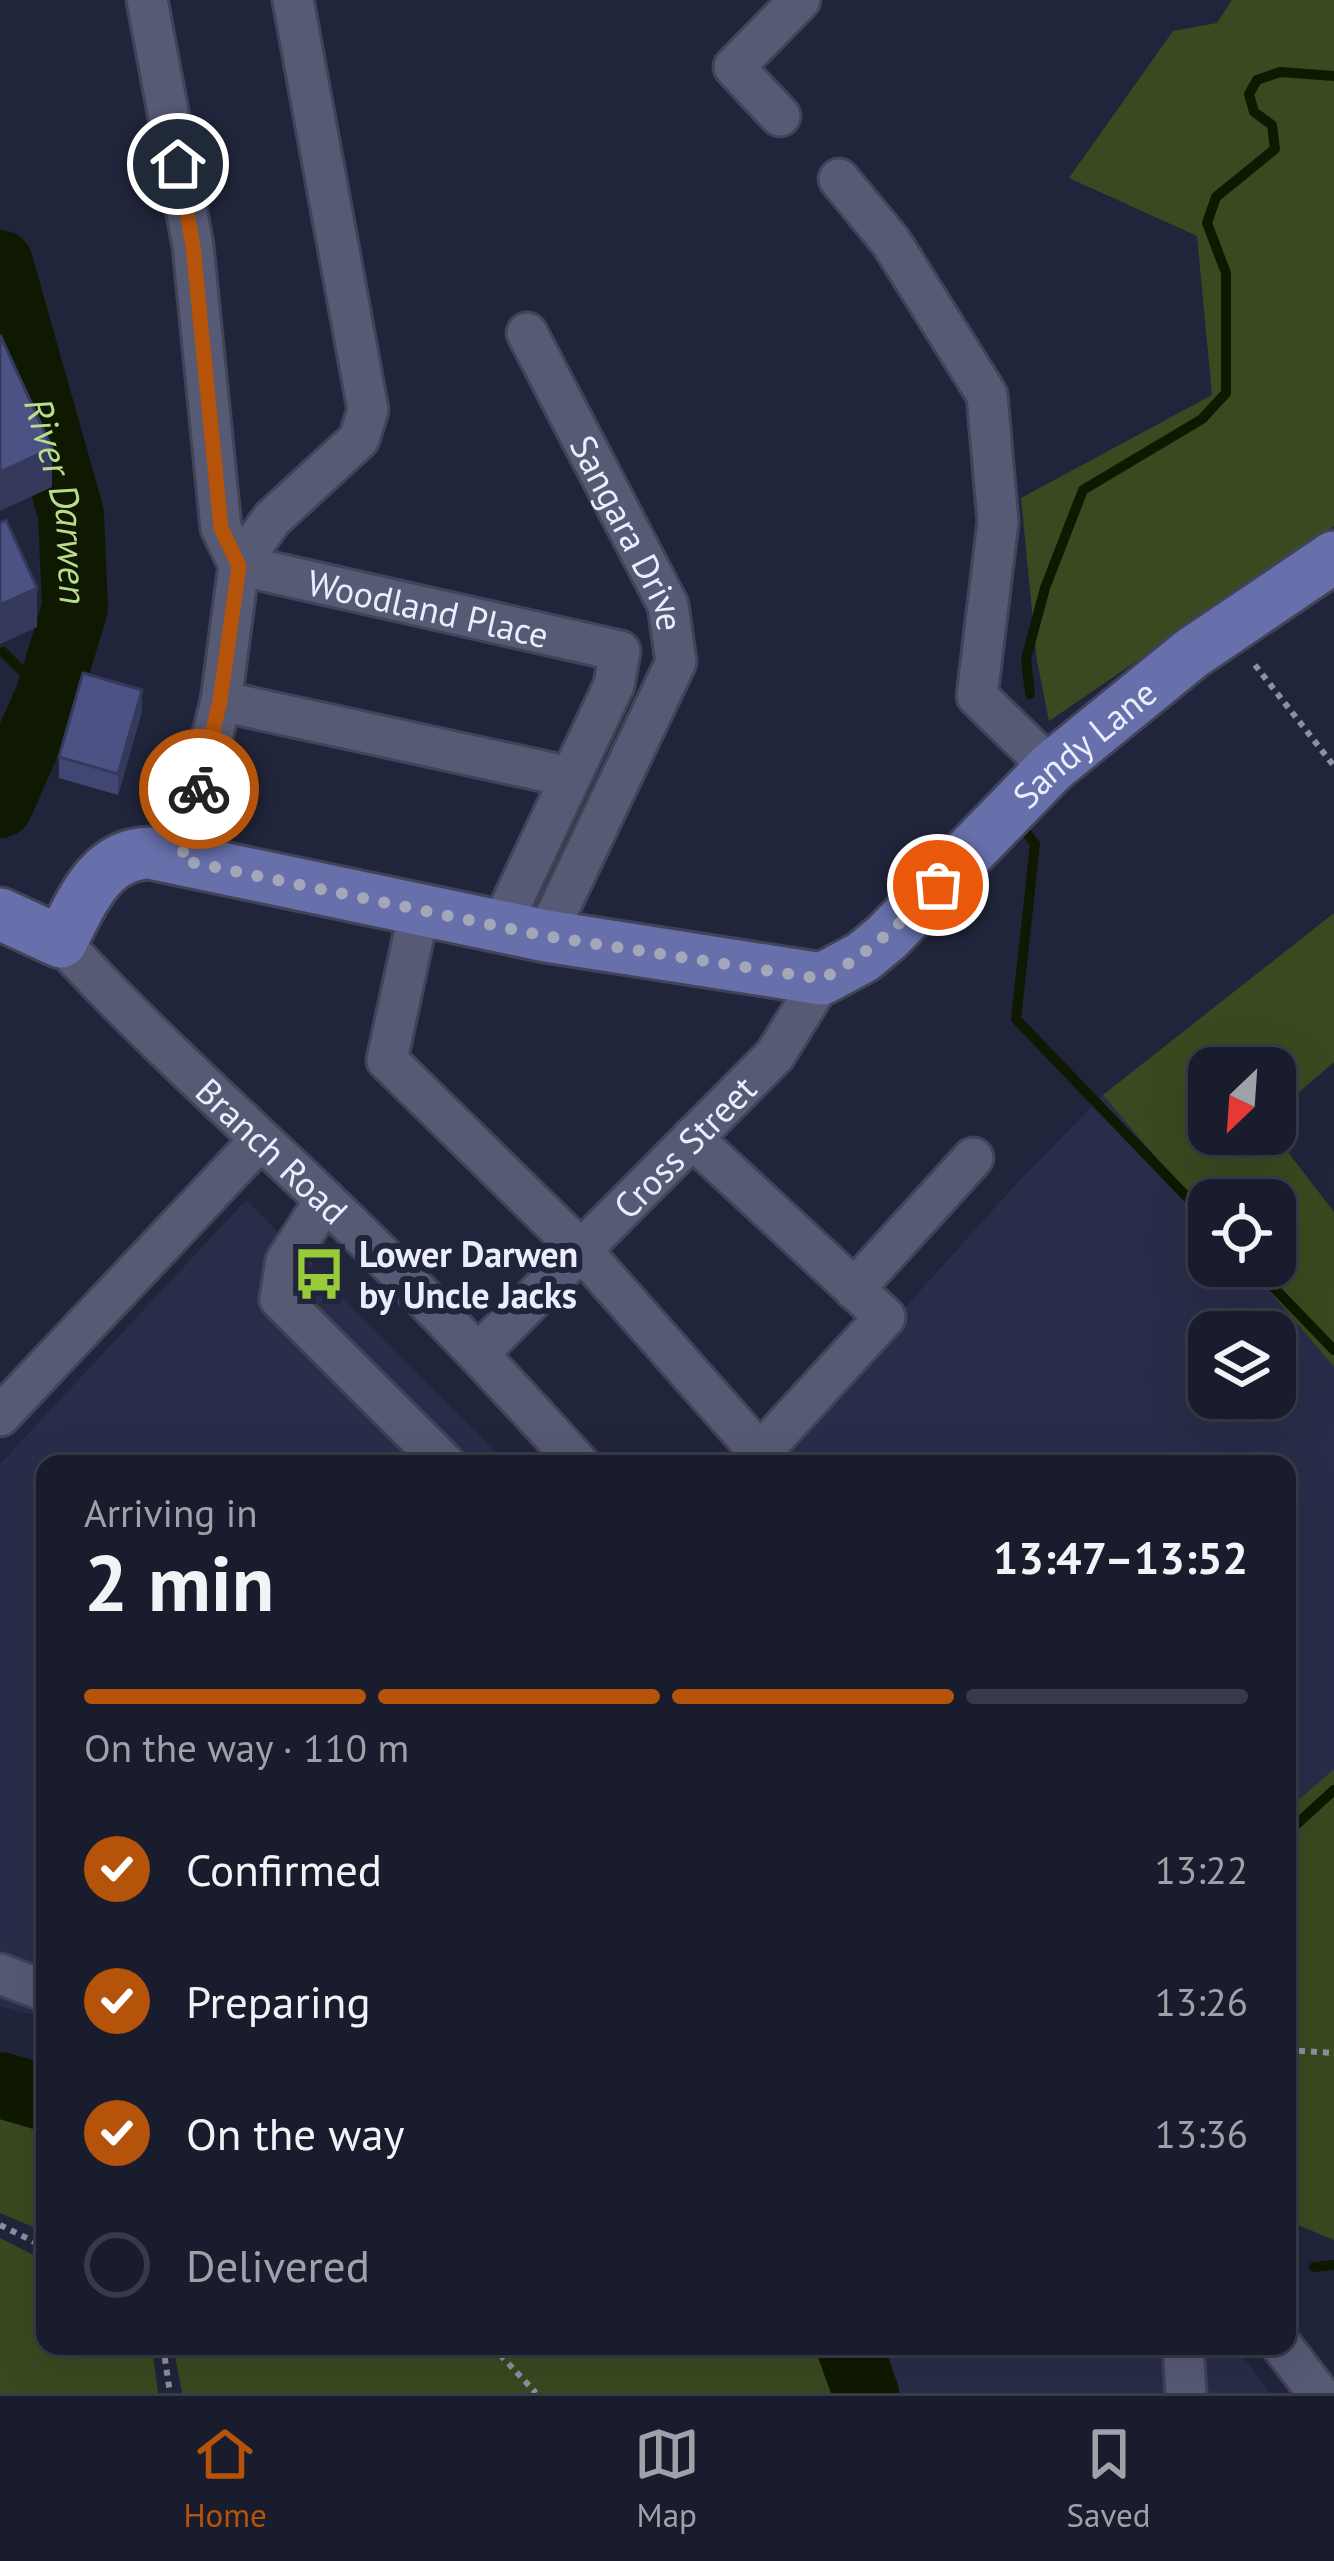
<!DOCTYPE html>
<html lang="en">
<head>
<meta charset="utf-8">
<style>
  body { margin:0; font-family:"PT Sans",sans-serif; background:#222534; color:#f1f3f6; height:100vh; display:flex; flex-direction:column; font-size:45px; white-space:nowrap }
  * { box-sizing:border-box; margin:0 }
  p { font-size:39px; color:#9fa1a9 }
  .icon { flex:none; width:66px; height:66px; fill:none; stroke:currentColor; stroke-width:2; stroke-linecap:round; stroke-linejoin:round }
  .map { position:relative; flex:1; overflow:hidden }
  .sheet { position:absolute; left:36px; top:1455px; width:1260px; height:900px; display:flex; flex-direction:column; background:#191c2c; border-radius:24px; box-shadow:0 12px 48px #0002,0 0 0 3px #373a48 }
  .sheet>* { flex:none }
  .needle { width:78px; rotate:205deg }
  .tools { position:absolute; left:1188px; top:1047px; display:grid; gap:24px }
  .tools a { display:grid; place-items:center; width:108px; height:108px; border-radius:24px; background:#191c2c; box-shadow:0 12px 48px #0002,0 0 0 3px #373a48; font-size:60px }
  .pin { position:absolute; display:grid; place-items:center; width:102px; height:102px; color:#fff; margin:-51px; border:6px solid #fff; border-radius:50%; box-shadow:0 3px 12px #0007 }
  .courier { position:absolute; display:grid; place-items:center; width:120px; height:120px; margin:-60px; border:9px solid #b45309; border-radius:50%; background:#fff; color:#222; box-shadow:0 3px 15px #0007 }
  .summary em { font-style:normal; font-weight:600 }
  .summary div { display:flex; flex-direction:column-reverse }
  .summary { display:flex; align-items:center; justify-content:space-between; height:204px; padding:0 48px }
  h1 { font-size:78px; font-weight:600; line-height:90px }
  .bar { display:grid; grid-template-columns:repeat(4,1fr); gap:18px 12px; align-content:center; height:144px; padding:0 48px }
  .bar i { height:15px; border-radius:9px; background:#373a48 }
  .bar .on { background:#b45309 }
  .bar p { grid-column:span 4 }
  ol { padding:0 48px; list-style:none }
  li { display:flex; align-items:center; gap:36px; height:132px }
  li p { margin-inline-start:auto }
  li .icon { padding:12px; border-radius:50%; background:#b45309; color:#fff; stroke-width:4 }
  li:last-child { color:#9fa1a9 }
  li i { width:66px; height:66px; border:6px solid #373a48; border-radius:50% }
  .tabs { display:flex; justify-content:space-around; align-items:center; height:168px; border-top:3px solid #373a48; background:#191c2c; font-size:33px; color:#9fa1a9 }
  .tabs a { display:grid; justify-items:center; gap:6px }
  .tabs .on { color:#b45309 }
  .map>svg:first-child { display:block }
  .built { fill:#292d49; fill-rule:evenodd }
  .green { fill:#394a20 }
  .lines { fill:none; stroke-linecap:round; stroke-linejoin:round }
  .stream { stroke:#0f1901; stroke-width:10 }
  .river { stroke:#0f1901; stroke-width:66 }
  .minor-casing { stroke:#414356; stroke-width:45 }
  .major-casing { stroke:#414356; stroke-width:57 }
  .path { stroke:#8d90a2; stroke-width:6; stroke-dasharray:6 6; stroke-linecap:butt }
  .minor { stroke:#565a74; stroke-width:39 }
  .major { stroke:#6870ac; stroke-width:51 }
  .wall { fill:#414772 }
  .shaded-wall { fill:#353a5c }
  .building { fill:#4c5384; stroke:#353a5c; stroke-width:3 }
  .done { stroke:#a4a7b8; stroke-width:12; stroke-dasharray:0 21.6 }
  .route { stroke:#b45309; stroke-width:15 }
  .labels { text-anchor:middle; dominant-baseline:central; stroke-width:12; stroke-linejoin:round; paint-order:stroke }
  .street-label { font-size:36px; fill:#eaedfc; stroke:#21253b }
  .poi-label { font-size:36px; font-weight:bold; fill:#eaedfc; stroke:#21253b; text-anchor:start }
  .water-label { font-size:39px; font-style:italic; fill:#badc8d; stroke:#21253b }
</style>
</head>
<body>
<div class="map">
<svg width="1334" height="2393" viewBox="0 0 1334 2393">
  <rect width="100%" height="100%" fill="#21253b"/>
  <path class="built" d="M1103 1095 1209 1220V1266H1248L1334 1367V1769L1287 1810V1464H785L775 1452 1018 1182ZM1209 1332H1275V1398H1209Z
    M246 1200 508 1464H45V2018L0 2006V1464Z
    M881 2346H1235L1270 2393H896Z"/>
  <path class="green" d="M1232 0H1334V526L1049 721 1037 661 1021 498 1212 395 1197 236 1069 178 1173 31 1217 23Z
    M1334 913V1062L1275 1113V1068H1209V1134H1274L1334 1212V1367L1248 1266H1275V1200H1209V1220L1103 1095Z
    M1334 1769V2240L1298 2225 1287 2229V1810Z
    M0 2094 45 2109V2232L0 2213Z
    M0 2238 45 2261V2346H152L158 2393H0Z
    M173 2346H819L838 2393H182Z"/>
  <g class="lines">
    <path class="stream" d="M3 652 48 697
      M1030 694 1026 659 1045 588 1083 490 1202 419 1226 393V273L1207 223 1216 197 1275 149 1272 125 1254 112 1249 94 1257 80 1280 72 1334 76
      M1026 832 1035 844 1016 1019 1209 1220
      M1253 1266 1334 1350
      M1287 1833 1334 1790
      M1314 2267 1334 2265"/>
    <g class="river">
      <path id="s1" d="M0 263 71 514 75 608 48 697 0 805"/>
      <path d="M0 2085 45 2098"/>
      <path d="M849 2346 866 2393"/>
    </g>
    <g class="minor-casing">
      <g id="minor">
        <path d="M147 0 193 246 221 528 239 565 221 701 181 860"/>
        <path id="s2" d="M293 0 368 410 359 439 272 519 239 565 620 651 614 685 500 928"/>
        <path d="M780 116 734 67 800 0"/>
        <path d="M839 179 891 242 987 395 998 522 977 696 1051 768"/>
        <path id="s3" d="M527 333 668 605 676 662 546 936"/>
        <path d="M221 701 570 777"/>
        <path d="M419 911 387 1060 583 1252 770 1464"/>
        <path id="s4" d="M61 942C144 1032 235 1114 324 1199 413 1284 497 1373 579 1464"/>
        <path d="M692 1138 885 1317 760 1453"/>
        <path d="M325 1200 286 1261 280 1299 445 1464"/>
        <path d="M854 1289 973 1158"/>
        <path id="s5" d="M479 1353 775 1055 822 979"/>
        <path d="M0 1416 260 1140"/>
        <path d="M0 1974 45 1991"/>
        <path d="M1183 2346 1186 2393"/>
        <path d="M1282 2346 1318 2393"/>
      </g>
    </g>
    <g class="major-casing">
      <g id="major">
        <path id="s6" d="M0 914 61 942C82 902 99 854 150 853L546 936 822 979 863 957 887 937 1051 768 1192 653 1334 557"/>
      </g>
    </g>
    <path class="path" d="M1255 665 1334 766
      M1287 2050 1334 2053
      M0 2225 45 2247
      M163 2346 170 2393
      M492 2346 536 2393"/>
    <use href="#minor" class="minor"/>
    <use href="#major" class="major"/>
  </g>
  <path class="wall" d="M142 711 118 795 59 778V757Z"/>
  <path class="shaded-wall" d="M52 448V487L0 511V472Z
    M37 588V627L0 644V605Z
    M142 690V711L118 795V774Z"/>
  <path class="building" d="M0 335 52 448 0 472Z
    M6 520 37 588 0 605V523Z
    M83 673 142 690 118 774 59 757Z"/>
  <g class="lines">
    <path class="done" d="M199 789 181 860 545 936 822 979C869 954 901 923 938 885"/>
    <path class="route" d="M178 164 193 246 221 528 239 566 220 701 199 789"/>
  </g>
  <defs>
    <g id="bus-bare" transform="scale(4.14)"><path d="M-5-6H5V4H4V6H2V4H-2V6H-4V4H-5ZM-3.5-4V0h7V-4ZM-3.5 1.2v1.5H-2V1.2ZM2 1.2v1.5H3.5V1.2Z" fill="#97cc38" stroke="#21253b" stroke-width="2.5" paint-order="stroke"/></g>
  </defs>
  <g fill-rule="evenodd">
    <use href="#bus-bare" x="319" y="1274"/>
  </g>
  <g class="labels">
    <g class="street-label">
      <text stroke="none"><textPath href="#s3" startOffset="225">Sangara Drive</textPath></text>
      <text stroke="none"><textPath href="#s2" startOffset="816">Woodland Place</textPath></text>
      <text stroke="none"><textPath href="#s6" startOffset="1239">Sandy Lane</textPath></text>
      <text stroke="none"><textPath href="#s5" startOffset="291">Cross Street</textPath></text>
      <text stroke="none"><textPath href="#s4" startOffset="297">Branch Road</textPath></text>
    </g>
    <g class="poi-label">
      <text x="359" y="1253">Lower Darwen<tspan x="359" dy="41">by Uncle Jacks</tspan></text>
    </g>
    <g class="water-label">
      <text stroke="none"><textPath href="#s1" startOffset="246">River Darwen</textPath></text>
    </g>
  </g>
</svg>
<div class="tools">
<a><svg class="needle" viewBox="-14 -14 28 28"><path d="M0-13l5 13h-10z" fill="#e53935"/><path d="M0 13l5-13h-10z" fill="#9fa1a9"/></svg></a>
<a><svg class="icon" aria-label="locate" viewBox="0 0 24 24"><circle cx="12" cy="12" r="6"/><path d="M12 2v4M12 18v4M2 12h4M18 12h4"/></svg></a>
<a><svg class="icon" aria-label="layers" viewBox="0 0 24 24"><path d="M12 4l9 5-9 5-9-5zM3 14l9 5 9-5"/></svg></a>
</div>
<div class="pin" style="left:938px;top:885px;background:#ea580c"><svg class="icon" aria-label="bag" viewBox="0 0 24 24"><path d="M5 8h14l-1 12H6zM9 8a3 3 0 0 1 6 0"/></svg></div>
<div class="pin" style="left:178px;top:164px;background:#1f2937"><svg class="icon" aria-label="home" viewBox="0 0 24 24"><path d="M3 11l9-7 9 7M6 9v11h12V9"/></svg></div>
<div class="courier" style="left:199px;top:789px"><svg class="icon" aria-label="bike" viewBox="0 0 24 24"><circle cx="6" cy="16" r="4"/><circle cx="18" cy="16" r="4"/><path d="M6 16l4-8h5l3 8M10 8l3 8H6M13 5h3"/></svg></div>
<section class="sheet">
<div class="summary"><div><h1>2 min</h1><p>Arriving in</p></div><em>13:47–13:52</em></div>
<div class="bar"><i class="on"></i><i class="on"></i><i class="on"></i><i></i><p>On the way · 110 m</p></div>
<ol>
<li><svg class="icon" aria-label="check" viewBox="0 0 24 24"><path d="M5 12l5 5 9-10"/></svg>Confirmed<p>13:22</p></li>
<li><svg class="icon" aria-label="check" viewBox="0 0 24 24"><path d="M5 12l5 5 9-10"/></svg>Preparing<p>13:26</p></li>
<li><svg class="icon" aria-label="check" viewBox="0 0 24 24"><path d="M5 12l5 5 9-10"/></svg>On the way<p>13:36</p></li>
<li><i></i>Delivered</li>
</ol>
</section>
</div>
<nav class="tabs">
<a class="on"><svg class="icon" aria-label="home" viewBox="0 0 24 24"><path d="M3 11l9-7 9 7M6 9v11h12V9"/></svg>Home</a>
<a><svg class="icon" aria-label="map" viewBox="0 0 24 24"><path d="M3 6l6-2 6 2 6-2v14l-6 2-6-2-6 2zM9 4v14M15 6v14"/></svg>Map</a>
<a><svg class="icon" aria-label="saved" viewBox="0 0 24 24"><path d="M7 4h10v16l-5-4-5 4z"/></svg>Saved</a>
</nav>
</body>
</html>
